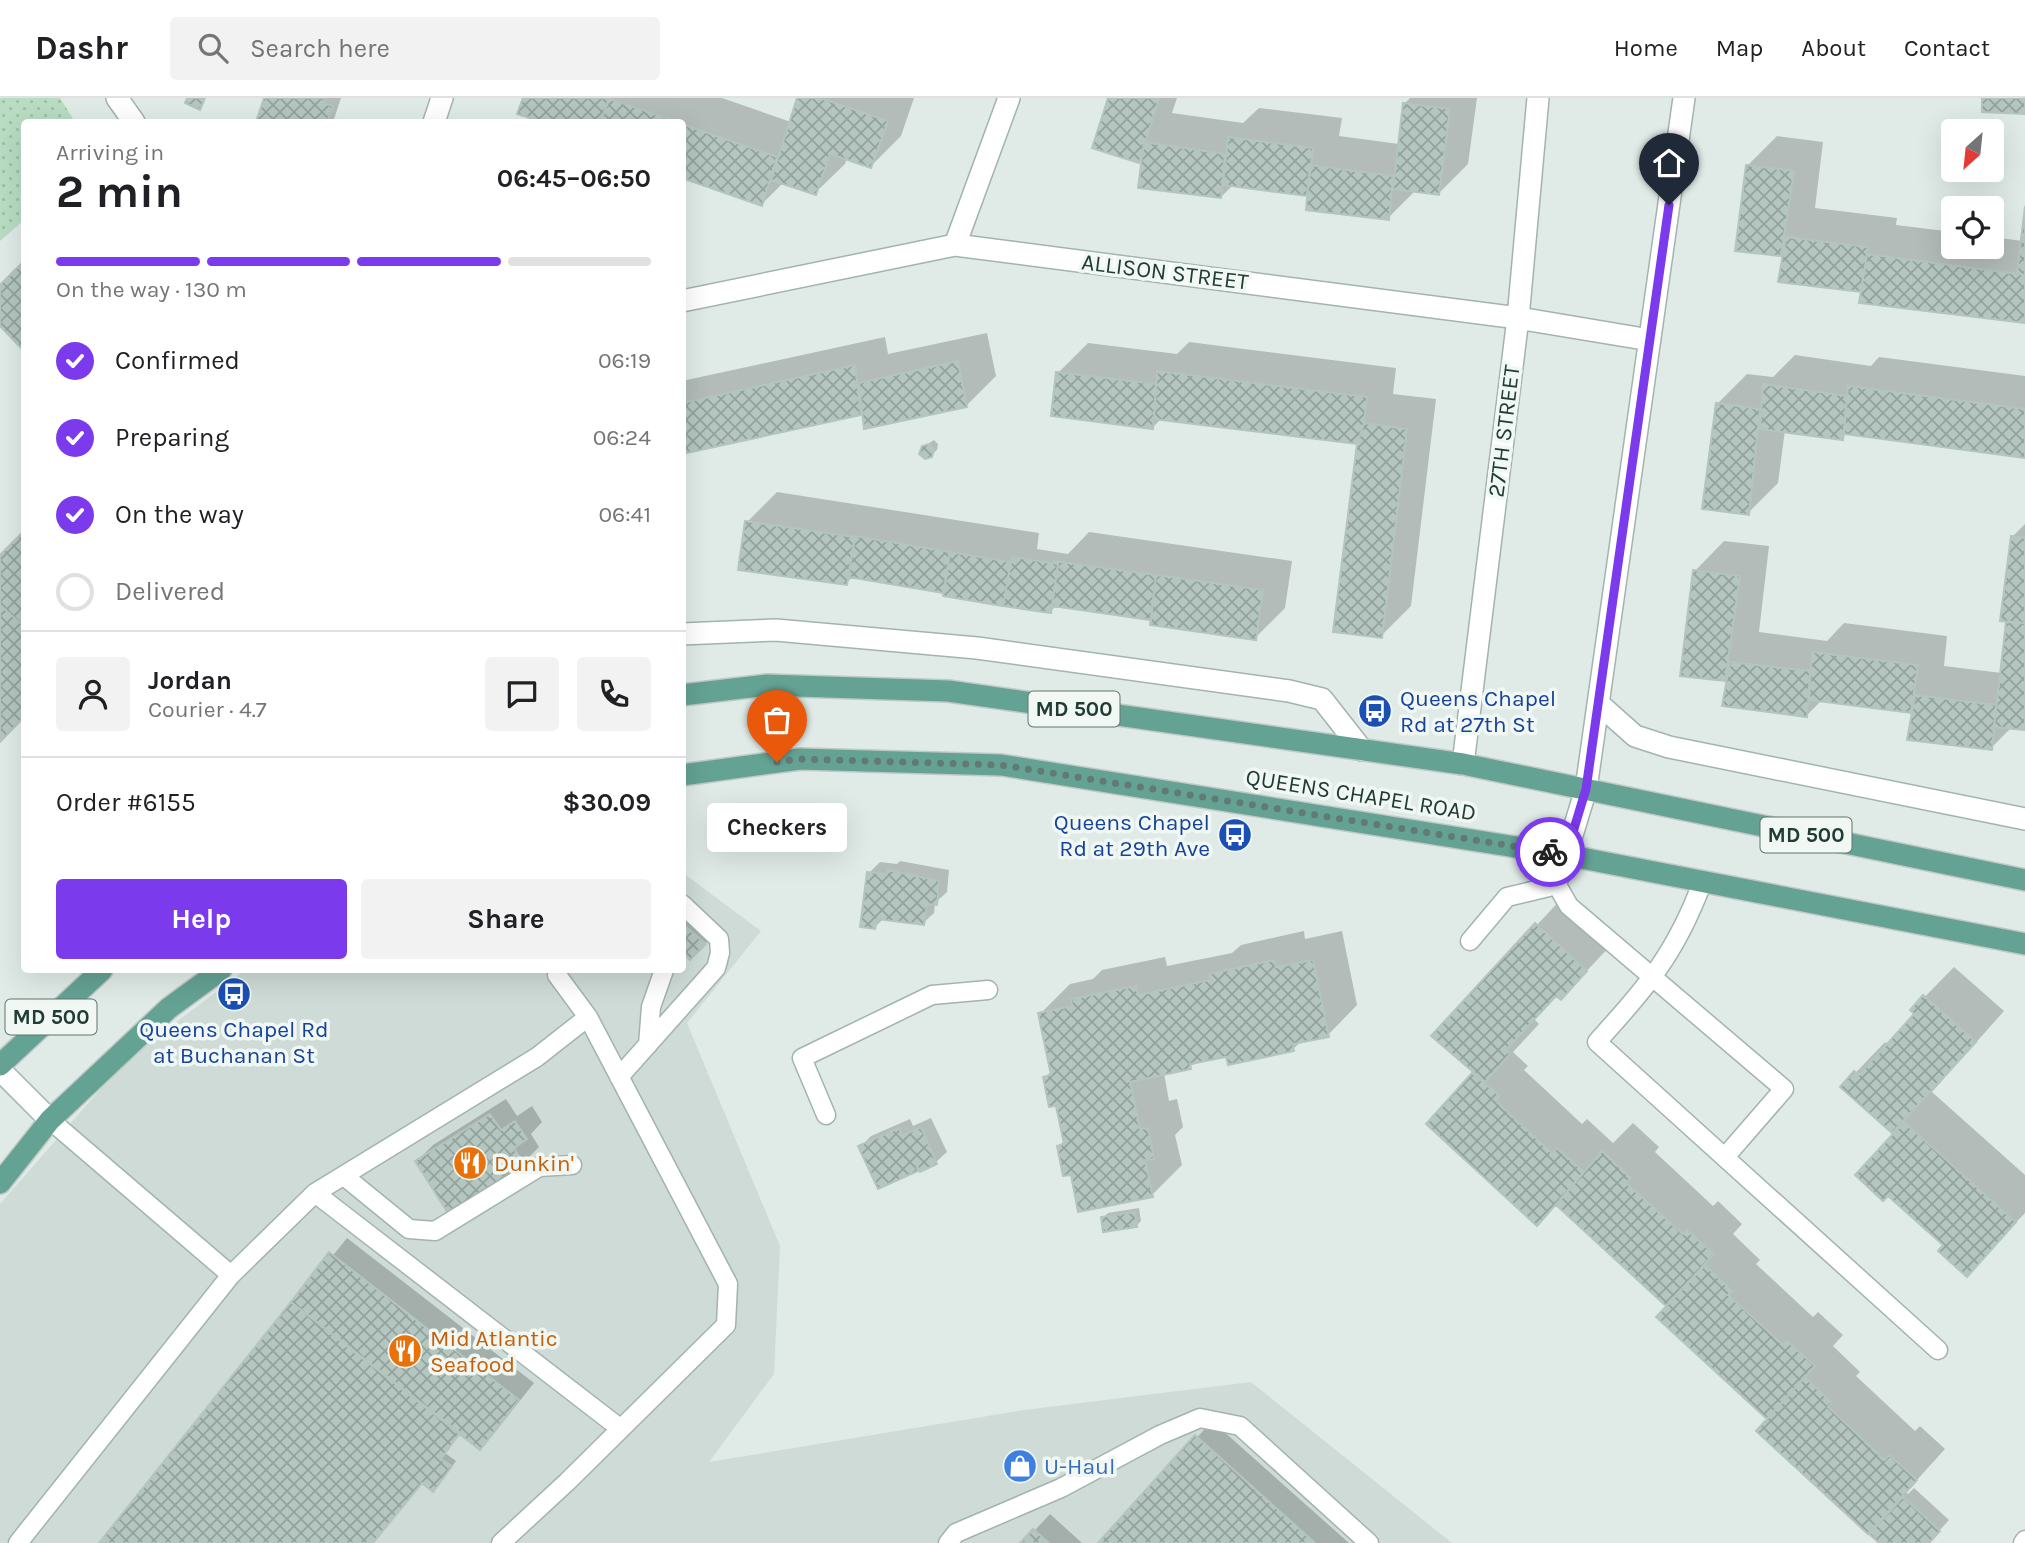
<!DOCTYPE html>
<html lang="en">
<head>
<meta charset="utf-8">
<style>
  body { margin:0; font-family:Karla,sans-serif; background:#f2f2f2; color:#202124; height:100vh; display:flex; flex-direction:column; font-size:26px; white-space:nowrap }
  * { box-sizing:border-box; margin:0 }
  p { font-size:23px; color:#757577 }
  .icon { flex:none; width:38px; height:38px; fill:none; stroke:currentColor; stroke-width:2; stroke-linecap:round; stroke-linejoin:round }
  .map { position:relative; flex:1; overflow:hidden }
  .drawer { position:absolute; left:21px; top:21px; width:665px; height:854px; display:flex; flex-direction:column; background:#fff; border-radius:7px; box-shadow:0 7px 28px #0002 }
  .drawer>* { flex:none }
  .needle { width:46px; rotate:207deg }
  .fabs { position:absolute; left:1941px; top:21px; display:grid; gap:14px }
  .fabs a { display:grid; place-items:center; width:63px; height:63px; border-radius:7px; background:#fff; box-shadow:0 7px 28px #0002; font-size:35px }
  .pin { position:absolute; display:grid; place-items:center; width:60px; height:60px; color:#fff; margin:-72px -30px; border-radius:50% 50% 50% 0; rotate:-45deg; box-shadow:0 0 7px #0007 }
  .pin .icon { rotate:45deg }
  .courier { position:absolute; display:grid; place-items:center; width:70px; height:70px; margin:-35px; border:5px solid #7c3aed; border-radius:50%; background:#fff; color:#222; box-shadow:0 2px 9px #0007 }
  .bubble { position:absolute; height:49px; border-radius:7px; background:#fff; box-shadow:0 7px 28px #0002; font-size:23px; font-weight:700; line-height:49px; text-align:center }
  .summary em { font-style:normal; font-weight:700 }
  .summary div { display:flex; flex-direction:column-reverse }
  .summary { display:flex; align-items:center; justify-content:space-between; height:119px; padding:0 35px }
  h1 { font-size:46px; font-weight:700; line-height:52px }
  .bar { display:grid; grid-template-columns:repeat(4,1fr); gap:10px 7px; align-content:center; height:84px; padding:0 35px }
  .bar i { height:9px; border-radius:5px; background:#e0e0e0 }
  .bar .selected { background:#7c3aed }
  .bar p { grid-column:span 4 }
  .line { display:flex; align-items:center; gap:18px; padding:0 35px; border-top:2px solid #e0e0e0 }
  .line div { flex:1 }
  .round { display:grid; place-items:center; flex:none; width:74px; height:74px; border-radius:7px; background:#f2f2f2 }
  ol { padding:0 35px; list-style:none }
  li { display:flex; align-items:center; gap:21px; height:77px }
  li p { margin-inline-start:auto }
  li .icon { padding:7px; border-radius:50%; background:#7c3aed; color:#fff; stroke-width:4 }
  li:last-child { color:#757577 }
  li i { width:38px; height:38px; border:4px solid #e0e0e0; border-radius:50% }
  .button { display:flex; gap:14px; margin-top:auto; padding:14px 35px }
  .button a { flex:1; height:80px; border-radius:7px; background:#7c3aed; color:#fff; font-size:28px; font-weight:700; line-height:80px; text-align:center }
  .button a+a { background:#f2f2f2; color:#202124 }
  header { display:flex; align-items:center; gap:42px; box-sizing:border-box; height:98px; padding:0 35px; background:#fff; border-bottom:2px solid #e0e0e0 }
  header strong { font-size:33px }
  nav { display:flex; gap:38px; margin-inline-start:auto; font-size:24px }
  .search { width:490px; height:63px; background:#f2f2f2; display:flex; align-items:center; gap:18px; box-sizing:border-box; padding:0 24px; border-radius:7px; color:#757577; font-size:26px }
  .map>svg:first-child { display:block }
  .built { fill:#cedbd6 }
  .park { fill:url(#park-dots) }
  .shadow { fill:#0003 }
  .building { fill:url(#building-cross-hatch); stroke:#b3c5be; stroke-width:2 }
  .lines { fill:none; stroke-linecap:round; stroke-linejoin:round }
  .lane-casing { stroke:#a3b3ae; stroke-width:21 }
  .street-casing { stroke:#a3b3ae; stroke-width:24 }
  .primary-casing { stroke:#c1c8c6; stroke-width:24 }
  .lane { stroke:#fff; stroke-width:18 }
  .street { stroke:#fff; stroke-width:21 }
  .primary { stroke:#64a293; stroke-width:21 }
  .done { stroke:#637973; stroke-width:7; stroke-dasharray:0 12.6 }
  .route { stroke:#7c3aed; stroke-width:9 }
  .labels { text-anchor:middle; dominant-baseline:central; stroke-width:7; stroke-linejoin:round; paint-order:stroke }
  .shield { fill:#f1f8f4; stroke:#5f746e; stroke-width:2 }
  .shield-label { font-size:21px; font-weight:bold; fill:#203c35 }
  .street-label { font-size:23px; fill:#203c35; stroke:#f1f8f4 }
  .transit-label { font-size:23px; fill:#164399; stroke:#f1f8f4; text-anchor:start }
  .food-label { font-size:23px; fill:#c56008; stroke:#f1f8f4; text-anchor:start }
  .shop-label { font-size:23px; fill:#366cbe; stroke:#f1f8f4; text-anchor:start }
</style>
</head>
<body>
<header>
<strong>Dashr</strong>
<div class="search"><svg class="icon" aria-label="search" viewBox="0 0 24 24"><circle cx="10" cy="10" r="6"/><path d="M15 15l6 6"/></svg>Search here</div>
<nav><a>Home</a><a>Map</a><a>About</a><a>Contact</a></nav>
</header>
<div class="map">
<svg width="2025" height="1445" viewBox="0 0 2025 1445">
  <defs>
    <pattern id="park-dots" width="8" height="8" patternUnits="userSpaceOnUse" patternTransform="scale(1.75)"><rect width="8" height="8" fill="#b8ddc3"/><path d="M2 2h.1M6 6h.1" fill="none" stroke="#9ebfa8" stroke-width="1.8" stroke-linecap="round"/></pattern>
    <pattern id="building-cross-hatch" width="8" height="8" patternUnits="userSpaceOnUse" patternTransform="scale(1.75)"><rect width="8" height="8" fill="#b5c6c0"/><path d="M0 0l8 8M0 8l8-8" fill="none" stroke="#93a29d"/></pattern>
  </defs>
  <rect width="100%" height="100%" fill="#e0ebe7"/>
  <path class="built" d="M683 775 761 833 687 925 780 1148 774 1276 709 1364 1024 1312 1251 1284 1452 1445H0V1106L125 963 245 872H682Z"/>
  <path class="park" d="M0 0H60L75 24H24V122L0 143Z"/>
  <path class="shadow" d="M266 0H341L333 24H257Z
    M524 0H722L791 24 799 0H914L901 38 871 68 847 59 845 66 815 95 784 84 762 106 682 79V24H548L520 14Z
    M1110 0H1177L1172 15 1243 25 1259 10 1342 20 1339 38 1399 46 1404 6 1410 0H1477L1468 66 1438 96 1416 92 1388 120 1309 97 1233 87 1221 99 1139 88 1141 64 1094 49Z
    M1777 38 1823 44 1815 110 1897 120 1896 127 1953 134V149H1992V139L2023 143 2025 123V223L1862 193 1780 182 1783 157 1737 151 1747 68Z
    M24 165V251L0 226V189Z
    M987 235 996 278 967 307 863 315 682 354V283L885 239 888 256Z
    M1189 244 1396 270 1393 296 1436 301 1411 508 1381 538 1359 344 1162 320 1153 329 1058 275 1088 245 1177 256Z
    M1795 257 1871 268 1879 259 2025 278V358L1848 334 1842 340 1785 332 1778 385 1748 415 1717 306 1747 276 1773 279Z
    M934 342 938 346 937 352 931 357 923 349Z
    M777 394 1039 435 1037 451 1068 456 1089 434 1292 463 1285 510 1255 540 1057 507 1051 513 1004 507 853 479 846 485 747 424Z
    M2025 426V631L2012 629 1991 650 1912 613 1822 602 1807 617 1727 582 1682 577 1695 473 1724 443 1769 448 1759 534 1827 543 1844 525 1947 538 1944 568 2002 575 2012 439Z
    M24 436V617L0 641V462Z
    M900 763 949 772 947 794 935 805 934 815 923 825 884 820 875 829 869 775 880 764 897 766Z
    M1566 796 1616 842 1561 900 1557 896 1534 921 1539 926 1513 954 1528 968 1524 972 1582 1026 1587 1021 1613 1045 1633 1025 1659 1049 1655 1054 1713 1108 1718 1103 1742 1126 1733 1136 1760 1162 1756 1166 1813 1219 1818 1214 1843 1237 1833 1248 1860 1274 1856 1278 1915 1333 1920 1328 1945 1351 1906 1394 1908 1396 1914 1390 1949 1422 1928 1445H1881L1895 1411 1892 1409 1770 1321 1669 1208 1557 1105 1537 1126 1428 1026 1475 975 1434 937Z
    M682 805 715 834 701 850 682 853Z
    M1304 833 1305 841 1342 833 1357 907 1328 937 1303 942 1293 951 1227 957 1164 975 1169 1003 1177 1001 1183 1029 1175 1037 1182 1067 1152 1097 1072 1075 1059 1048 1065 1042 1058 1006 1045 979 1052 973 1040 916 1070 886 1093 881 1102 872 1165 859 1167 868 1232 855 1241 847Z
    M1954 869 2004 913 1932 994 2025 1077V1115L1967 1176 1945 1147 1895 1035 1842 989 1885 944 1888 947 1916 916 1912 912Z
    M506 1001 517 1018 532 1008 542 1024 531 1036 539 1049 523 1065 449 1113 417 1063 433 1047Z
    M931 1020 947 1054 936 1064 921 1071 860 1049 871 1038 910 1021 913 1028Z
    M1139 1110 1141 1123 1136 1128 1103 1120 1108 1115Z
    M347 1140 534 1285 496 1333 480 1349 460 1334 445 1355 456 1363 438 1387 422 1383 372 1445H102Z
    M1212 1323 1349 1445H1101Z
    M1050 1416 1082 1445H1023Z"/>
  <path class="building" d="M187 0H205L200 12 185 5Z
    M264 0H322L325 1 324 5 333 8 327 24H256Z
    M523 0H610L600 24H543L517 16Z
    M797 0H820L888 23 871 70 830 56 816 97 771 82Z
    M1108 0H1159L1139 65 1092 50Z
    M1982 0H2025V16L1982 14Z
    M609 1 622 5 678 24H600Z
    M1403 5 1450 11 1439 97 1393 91Z
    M682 26 777 59 762 108 682 80Z
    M1228 39 1313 50 1307 98 1223 87Z
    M1144 44 1225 56 1221 100 1138 90Z
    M1310 67 1393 78 1389 122 1306 112Z
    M1746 67 1794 73 1781 158 1735 153Z
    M2025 108V177L2017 175Z
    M1786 139 1868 149 1861 194 1778 184Z
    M1867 156 2025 177V225L1859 205Z
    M24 163V253L0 228V187Z
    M958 263 967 309 864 331 859 285Z
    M855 267 861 317 682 356V305Z
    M1157 273 1367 299 1364 325 1357 346 1154 321Z
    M1056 274 1156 286 1153 331 1051 318Z
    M1763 286 1847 298 1843 342 1760 331Z
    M1848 288 2025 311V360L1844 336Z
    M1716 305 1760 311 1749 417 1702 411Z
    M1364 325 1407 331 1382 540 1333 534 1357 346Z
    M929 346 934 351 932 359 925 361 919 356 922 348Z
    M745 423 855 439 847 487 738 472Z
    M24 433V528L0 507V457Z
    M855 438 950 454 944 495 848 479Z
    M2011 438 2025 440V525L2000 523Z
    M950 454 1011 464 1003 508 943 498Z
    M1012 459 1058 466 1051 515 1003 508Z
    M1053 463 1156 477 1151 522 1052 508 1058 466Z
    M1693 472 1740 478 1725 583 1680 578Z
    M1156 477 1263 492 1256 542 1150 527Z
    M0 507 24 528V619L0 644Z
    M2006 524 2025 525V632L1994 629Z
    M1812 554 1918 567 1911 615 1809 602Z
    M1730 564 1810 573 1807 619 1722 608Z
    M1915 597 1996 607 1992 652 1907 642Z
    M888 772 939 783 937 807 927 806 924 827 877 821 875 831 860 829 867 774 887 776Z
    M682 825 706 846 690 862 682 855Z
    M1535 825 1587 873 1561 902 1556 898 1506 952 1510 956 1485 984 1431 938Z
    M1274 862 1276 869 1313 862 1329 939 1293 946 1294 953 1228 967 1226 959 1190 966 1191 971 1130 984 1140 1031 1148 1030 1154 1061 1145 1062 1153 1099 1078 1114 1071 1077 1063 1078 1057 1048 1064 1046 1056 1008 1049 1009 1043 979 1051 977 1038 915 1072 908 1071 901 1136 888 1138 897 1210 882 1209 876Z
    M1923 897 1976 944 1892 1035 1840 989 1854 973 1859 977 1914 916 1910 912Z
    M1472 975 1500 998 1496 1003 1552 1055 1557 1050 1584 1074 1537 1128 1426 1026Z
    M490 1016 501 1032 515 1023 527 1041 514 1050 524 1067 448 1115 415 1063Z
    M1904 1024 2016 1124 1967 1179 1938 1153 1943 1147 1888 1098 1883 1103 1855 1077Z
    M921 1029 937 1066 920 1074 915 1063 918 1073 878 1091 858 1048 899 1030 902 1038Z
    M1602 1053 1631 1080 1626 1085 1683 1136 1687 1132 1714 1156 1666 1208 1556 1107Z
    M1135 1114 1137 1129 1103 1134 1101 1119Z
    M329 1154 519 1302 480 1352 291 1204Z
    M1705 1167 1732 1193 1728 1197 1783 1247 1787 1243 1815 1268 1767 1321 1656 1219Z
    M291 1204 460 1335 441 1361 452 1368 433 1394 422 1385 373 1445H99Z
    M1805 1279 1832 1305 1828 1309 1885 1362 1889 1357 1917 1382 1868 1436 1756 1333Z
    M1195 1337 1315 1445H1098Z
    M1903 1399 1940 1433 1929 1445H1879L1869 1436Z
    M1033 1431 1049 1445H1020Z"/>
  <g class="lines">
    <g class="lane-casing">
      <path id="lane" d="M1566 757 1557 787 1569 808 1784 991 1725 1059
        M1702 785C1675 857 1647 888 1597 944L1938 1252
        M1470 843 1507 799 1557 787
        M648 947 651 909 664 872
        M619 979 716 870 720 855 719 841 682 806
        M826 1017 802 960 932 897 988 892
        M50 1022 231 1177
        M344 1078 409 1131 435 1133 539 1069 572 1067
        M315 1095 621 1331
        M18 1445 231 1177 315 1095 537 959 588 919
        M501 1445 567 1384 726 1227 728 1186 588 919 557 877
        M948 1445 956 1435 1061 1390 1160 1337 1200 1320 1240 1328 1369 1445
        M2023 1445 2025 1442"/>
    </g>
    <g class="street-casing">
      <path id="street" d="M117 0 134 24
        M434 24 442 0
        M955 147 1009 0
        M682 203 955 147 1518 220 1650 242
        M682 536 776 532 977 550 1289 593 1322 601 1362 652
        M1599 606 1635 638 1669 649 2025 721
        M1463 666 1518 220 1538 0
        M1566 757 1586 691 1684 0
        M0 972 50 1022"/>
    </g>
    <g class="primary-casing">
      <path id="primary" d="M682 597 767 587 948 593 1463 666 2025 782
        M682 677 800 661 1001 667 1566 757 2025 846
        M0 967 102 872
        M0 1085 50 1022 169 910 221 872"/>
    </g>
    <use href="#lane" class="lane"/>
    <use href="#street" class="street"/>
    <use href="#primary" class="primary"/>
  </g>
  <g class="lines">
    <path class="done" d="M777 664 800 661 1001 667 1550 754"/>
    <path class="route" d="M1550 754 1566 757 1586 691 1669 107"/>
  </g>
  <defs>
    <g id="bus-disc" transform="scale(1.75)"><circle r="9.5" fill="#1a4fb4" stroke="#f1f8f4"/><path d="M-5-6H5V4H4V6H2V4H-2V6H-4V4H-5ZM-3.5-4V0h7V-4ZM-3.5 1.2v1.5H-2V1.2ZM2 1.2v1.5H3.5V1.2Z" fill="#fff"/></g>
    <g id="restaurant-disc" transform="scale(1.75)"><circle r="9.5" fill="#e8710a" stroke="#f1f8f4"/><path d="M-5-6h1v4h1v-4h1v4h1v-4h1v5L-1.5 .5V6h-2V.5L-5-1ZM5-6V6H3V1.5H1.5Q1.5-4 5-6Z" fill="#fff"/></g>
    <g id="shop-disc" transform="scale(1.75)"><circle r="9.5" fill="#3f7fe0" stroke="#f1f8f4"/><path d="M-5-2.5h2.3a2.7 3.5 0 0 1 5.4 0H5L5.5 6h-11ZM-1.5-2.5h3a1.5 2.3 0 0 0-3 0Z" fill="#fff"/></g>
  </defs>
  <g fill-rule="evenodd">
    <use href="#bus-disc" x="1375" y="613"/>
    <use href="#bus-disc" x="1235" y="737"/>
    <use href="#bus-disc" x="234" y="896"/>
    <use href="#restaurant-disc" x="470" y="1065"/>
    <use href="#restaurant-disc" x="405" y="1253"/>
    <use href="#shop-disc" x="1020" y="1368"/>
  </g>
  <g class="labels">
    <g class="shield">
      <rect x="1028.5" y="593.5" width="91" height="35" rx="5"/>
      <rect x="1760.5" y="719.5" width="91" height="35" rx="5"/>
      <rect x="5.5" y="901.5" width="91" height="35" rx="5"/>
    </g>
    <g class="shield-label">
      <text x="1074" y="611">MD 500</text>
      <text x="1806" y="737">MD 500</text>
      <text x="51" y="919">MD 500</text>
    </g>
    <g class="street-label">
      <text transform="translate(1165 174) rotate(7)">ALLISON STREET</text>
      <text transform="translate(1504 333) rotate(-83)">27TH STREET</text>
      <text transform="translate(1361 697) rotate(9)">QUEENS CHAPEL ROAD</text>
    </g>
    <g class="transit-label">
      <text x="1400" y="600">Queens Chapel<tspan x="1400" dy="26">Rd at 27th St</tspan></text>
      <text x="1210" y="724" text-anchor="end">Queens Chapel<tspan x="1210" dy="26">Rd at 29th Ave</tspan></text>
      <text x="234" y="931" text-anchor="middle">Queens Chapel Rd<tspan x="234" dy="26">at Buchanan St</tspan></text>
    </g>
    <g class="food-label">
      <text x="494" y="1065">Dunkin'</text>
      <text x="430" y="1240">Mid Atlantic<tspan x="430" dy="26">Seafood</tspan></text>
    </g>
    <g class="shop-label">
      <text x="1044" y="1368">U-Haul</text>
    </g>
  </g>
</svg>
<div class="fabs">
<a><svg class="needle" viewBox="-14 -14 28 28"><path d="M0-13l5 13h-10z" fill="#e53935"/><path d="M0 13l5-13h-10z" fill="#757577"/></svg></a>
<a><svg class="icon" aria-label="locate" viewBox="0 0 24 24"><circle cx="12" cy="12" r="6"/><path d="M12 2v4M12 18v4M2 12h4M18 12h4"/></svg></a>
</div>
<div class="pin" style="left:777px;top:664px;background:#ea580c"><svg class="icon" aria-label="bag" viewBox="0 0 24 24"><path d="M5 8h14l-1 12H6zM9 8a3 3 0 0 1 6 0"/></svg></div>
<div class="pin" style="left:1669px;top:107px;background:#1f2937"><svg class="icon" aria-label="home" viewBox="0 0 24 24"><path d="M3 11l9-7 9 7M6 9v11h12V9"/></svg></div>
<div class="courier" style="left:1550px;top:754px"><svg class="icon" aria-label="bike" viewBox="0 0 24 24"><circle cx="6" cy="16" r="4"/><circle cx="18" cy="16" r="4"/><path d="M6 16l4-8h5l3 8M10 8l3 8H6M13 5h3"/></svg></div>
<div class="bubble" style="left:707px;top:705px;width:140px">Checkers</div>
<section class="drawer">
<div class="summary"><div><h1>2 min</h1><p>Arriving in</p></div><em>06:45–06:50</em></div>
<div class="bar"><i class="selected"></i><i class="selected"></i><i class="selected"></i><i></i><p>On the way · 130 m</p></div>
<ol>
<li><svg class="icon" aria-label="check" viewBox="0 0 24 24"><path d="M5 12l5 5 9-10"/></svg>Confirmed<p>06:19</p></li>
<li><svg class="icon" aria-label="check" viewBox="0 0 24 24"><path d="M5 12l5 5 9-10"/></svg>Preparing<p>06:24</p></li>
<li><svg class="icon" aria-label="check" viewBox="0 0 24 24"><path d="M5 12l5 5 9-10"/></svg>On the way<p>06:41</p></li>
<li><i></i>Delivered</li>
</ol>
<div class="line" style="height:126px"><a class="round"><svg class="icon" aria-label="person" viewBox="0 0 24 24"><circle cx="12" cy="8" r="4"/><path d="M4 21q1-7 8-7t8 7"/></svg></a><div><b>Jordan</b><p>Courier · 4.7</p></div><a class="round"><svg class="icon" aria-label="chat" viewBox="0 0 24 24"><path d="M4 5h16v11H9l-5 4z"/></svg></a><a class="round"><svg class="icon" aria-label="phone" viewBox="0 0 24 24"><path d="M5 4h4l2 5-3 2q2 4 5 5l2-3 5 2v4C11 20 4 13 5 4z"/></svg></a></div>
<div class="line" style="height:91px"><div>Order #6155</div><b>$30.09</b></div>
<div class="button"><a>Help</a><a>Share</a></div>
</section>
</div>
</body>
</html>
